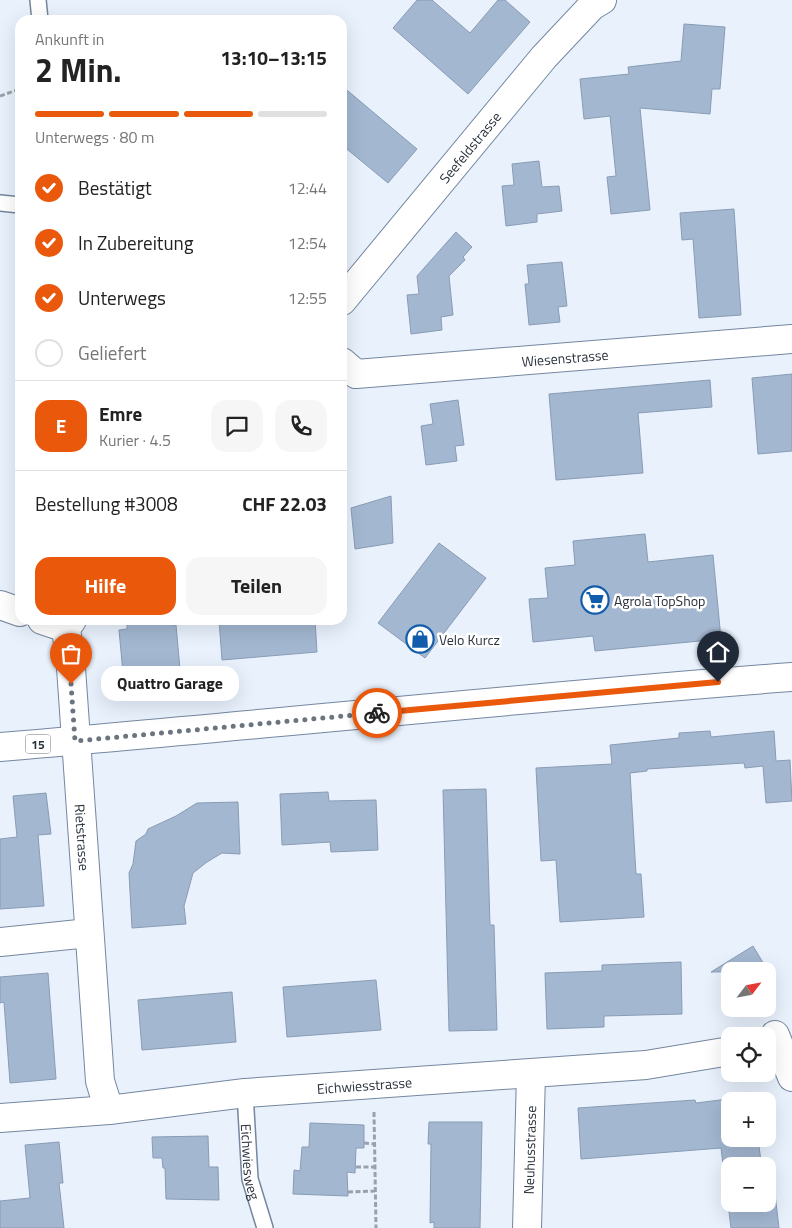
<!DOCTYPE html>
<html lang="de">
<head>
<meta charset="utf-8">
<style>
  body { margin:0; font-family:"Titillium Web",sans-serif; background:#f6f6f6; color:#222; height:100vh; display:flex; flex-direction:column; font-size:19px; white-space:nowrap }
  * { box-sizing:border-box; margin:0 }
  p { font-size:16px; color:#767676 }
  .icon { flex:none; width:28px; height:28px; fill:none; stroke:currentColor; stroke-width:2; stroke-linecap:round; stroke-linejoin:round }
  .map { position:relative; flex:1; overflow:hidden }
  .panel { position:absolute; left:15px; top:15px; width:332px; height:610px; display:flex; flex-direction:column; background:#fff; border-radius:15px; box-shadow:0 5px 20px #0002 }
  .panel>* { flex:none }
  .needle { width:32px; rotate:58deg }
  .buttons { position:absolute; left:721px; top:962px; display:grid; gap:10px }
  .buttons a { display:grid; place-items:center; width:55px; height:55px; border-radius:10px; background:#fff; box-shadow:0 5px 20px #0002; font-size:25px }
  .pin { position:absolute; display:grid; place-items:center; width:42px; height:42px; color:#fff; margin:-51px -21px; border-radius:50% 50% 50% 0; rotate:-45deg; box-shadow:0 0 5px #0007 }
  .pin .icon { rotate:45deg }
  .courier { position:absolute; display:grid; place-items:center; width:50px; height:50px; margin:-25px; border:4px solid #ea580c; border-radius:50%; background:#fff; color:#222; box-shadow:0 1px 6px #0007 }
  .bubble { position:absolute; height:35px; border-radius:15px; background:#fff; box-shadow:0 5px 20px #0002; font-size:16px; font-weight:700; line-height:35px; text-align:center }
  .overview em { font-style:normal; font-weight:700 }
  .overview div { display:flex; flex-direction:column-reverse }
  .overview { display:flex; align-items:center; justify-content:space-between; height:85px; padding:0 20px }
  h1 { font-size:32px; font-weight:700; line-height:38px }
  .bar { display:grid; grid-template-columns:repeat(4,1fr); gap:8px 5px; align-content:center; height:60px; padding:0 20px }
  .bar i { height:6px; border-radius:4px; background:#e0e0e0 }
  .bar .on { background:#ea580c }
  .bar p { grid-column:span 4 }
  .line { display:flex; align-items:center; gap:12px; padding:0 20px; border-top:1px solid #e0e0e0 }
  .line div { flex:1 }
  .round { display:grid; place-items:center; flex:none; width:52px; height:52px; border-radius:15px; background:#f6f6f6 }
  ol { padding:0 20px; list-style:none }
  li { display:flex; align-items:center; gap:15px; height:55px }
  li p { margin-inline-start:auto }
  li .icon { padding:5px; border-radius:50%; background:#ea580c; color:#fff; stroke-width:4 }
  li:last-child { color:#767676 }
  li i { width:28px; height:28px; border:2px solid #e0e0e0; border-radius:50% }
  .action { display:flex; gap:10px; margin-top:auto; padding:10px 20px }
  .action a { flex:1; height:58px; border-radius:15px; background:#ea580c; color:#fff; font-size:20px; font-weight:700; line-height:58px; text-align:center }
  .action a+a { background:#f6f6f6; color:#222 }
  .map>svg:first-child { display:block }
  .building { fill:#a3b7d1; stroke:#899cb5; fill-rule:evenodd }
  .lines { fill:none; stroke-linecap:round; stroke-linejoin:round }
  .lane-casing { stroke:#74879f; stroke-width:18 }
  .street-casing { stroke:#74879f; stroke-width:30 }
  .primary-casing { stroke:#74879f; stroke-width:30 }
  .path { stroke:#99a2ac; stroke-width:3; stroke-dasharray:5 2.5; stroke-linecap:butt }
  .lane { stroke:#fff; stroke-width:15 }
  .street { stroke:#fff; stroke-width:28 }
  .primary { stroke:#fff; stroke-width:28 }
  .done { stroke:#6c757f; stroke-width:5; stroke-dasharray:0 9 }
  .route { stroke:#ea580c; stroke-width:6 }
  .labels { text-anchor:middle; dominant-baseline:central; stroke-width:5; stroke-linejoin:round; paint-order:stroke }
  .shield { fill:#fff; stroke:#6a7076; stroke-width:1 }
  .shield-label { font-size:12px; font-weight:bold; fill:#2a323c }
  .street-label { font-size:14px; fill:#2a323c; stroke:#fff }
  .poi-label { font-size:14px; fill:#2a323c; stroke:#fff; text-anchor:start }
</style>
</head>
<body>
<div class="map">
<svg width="792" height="1228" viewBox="0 0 792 1228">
  <rect width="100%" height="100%" fill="#e8f1fc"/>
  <path class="building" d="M417 0H432L470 33 498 0H505L530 22 468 94 393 28Z
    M684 24 725 27 720 89H712L710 114 640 108 650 210 611 214 607 177 616 176 610 116 584 119 580 79 629 74 628 67 681 61Z
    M342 86 417 149 388 183 342 145Z
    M539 161 542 187 559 186 562 211 537 214V222L506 226 502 186 514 185 512 164Z
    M734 209 741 315 699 318 693 239 682 240 680 213Z
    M456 232 472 247 463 257 465 260 449 276 453 315 441 317 442 330 411 334 407 295 419 294 417 276Z
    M562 262 567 306 558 307 560 322 529 325 525 284H529L527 265Z
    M792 374V451L758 454 752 378Z
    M710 380 712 407 638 413 643 473 556 480 549 394Z
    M458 400 464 445 455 446 457 461 426 465 421 426 433 424 430 404Z
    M391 496 393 543 355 549 351 508Z
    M645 534 648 562 713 555 721 639 595 651 593 636 533 642 529 599 548 598 545 568 575 565 573 541Z
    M439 543 486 578 425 658 378 623Z
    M127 620H172V625H176L181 680 124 684 119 630 127 629Z
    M219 620H315L317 652 222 660Z
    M710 731 711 737 774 731 776 761 790 760 792 801 766 803 763 766 745 768 744 763 647 769V771L630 773 636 874H641L644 917 560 922 556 860 541 861 536 768 612 764 610 745 679 738V733Z
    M486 789 490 925H494L497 1030 449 1031 443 790Z
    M328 792 329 801 376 800 378 850 331 852 330 842 282 845 280 794Z
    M46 793 51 834 38 835 44 906 0 909V839L17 837 13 796Z
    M238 802 240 854 222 853 207 862 193 873 184 906 186 924 132 928 129 873 133 864 136 841 146 834 148 829 176 816 197 803Z
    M753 946 768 971 711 972Z
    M681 962 682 1014 604 1016V1027L547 1029 545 973 602 971V965Z
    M48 973 56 1079 10 1083 4 1002 0 1003V977Z
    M376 980 381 1030 287 1037 283 987Z
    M232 992 236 1042 142 1050 138 1000Z
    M752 1096 753 1101H730V1139H758L761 1161 771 1160 779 1228H731L721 1148 581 1159 578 1108 695 1100 696 1103ZM730 1166H768V1204H730Z
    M429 1122H482L480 1228H434V1222L430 1223 431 1144H428Z
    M310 1123 364 1125V1148H356L355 1173 347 1172 348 1196 293 1194 294 1170 300 1171 302 1147H309Z
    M208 1136 209 1167H218L219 1200 166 1199 165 1168H163L162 1158H153L152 1137Z
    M59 1142 63 1183H59L64 1228H0V1201L30 1198 25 1145Z"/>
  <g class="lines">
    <g class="lane-casing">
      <g id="lane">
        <path d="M38 0 40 20"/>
        <path d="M0 203 20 205"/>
        <path id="s1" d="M245 1093 250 1179 265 1228"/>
      </g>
    </g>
    <g class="street-casing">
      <g id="street">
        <path id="s2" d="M342 301 544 57 592 6 602 0"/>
        <path id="s3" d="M342 362 356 374 792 339"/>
        <path d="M0 605 20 612"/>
        <path d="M42 620 66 628"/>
        <path id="s4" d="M72 620 66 628 71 668 100 1081 109 1110"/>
        <path d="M0 942 89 933"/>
        <path d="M775 1035 792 1077"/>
        <path id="s5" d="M0 1118 109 1110 245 1093 646 1065 730 1051"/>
        <path id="s6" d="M527 1228 531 1074"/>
      </g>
    </g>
    <g class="primary-casing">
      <path id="primary" d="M0 747C264 725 528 697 792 677"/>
    </g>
    <path class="path" d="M0 96 20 89
      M374 1112 376 1228
      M364 1143 375 1144
      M356 1167H375
      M348 1192 375 1191"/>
    <use href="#lane" class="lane"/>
    <use href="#street" class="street"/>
    <use href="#primary" class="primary"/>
  </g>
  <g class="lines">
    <path class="done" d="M71 684 75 741 377 713"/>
    <path class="route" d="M377 713 718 682"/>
  </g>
  <defs>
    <g id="supermarket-ring" transform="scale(1.4375)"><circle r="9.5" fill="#fff" stroke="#115cab" stroke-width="1.5"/><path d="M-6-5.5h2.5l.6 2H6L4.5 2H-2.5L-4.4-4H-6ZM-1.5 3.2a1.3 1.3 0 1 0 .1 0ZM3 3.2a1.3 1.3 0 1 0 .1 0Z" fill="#115cab"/></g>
    <g id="shop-ring" transform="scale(1.4375)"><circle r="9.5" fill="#fff" stroke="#115cab" stroke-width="1.5"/><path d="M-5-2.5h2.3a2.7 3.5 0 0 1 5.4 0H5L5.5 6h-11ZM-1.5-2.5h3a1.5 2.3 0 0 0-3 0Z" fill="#115cab"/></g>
  </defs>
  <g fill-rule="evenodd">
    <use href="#supermarket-ring" x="595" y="600"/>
    <use href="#shop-ring" x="420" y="639"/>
  </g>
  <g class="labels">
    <rect class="shield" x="25.5" y="734.5" width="25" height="19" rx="4"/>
    <g class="shield-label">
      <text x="38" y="744">15</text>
    </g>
    <g class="street-label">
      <text stroke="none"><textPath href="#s2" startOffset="200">Seefeldstrasse</textPath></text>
      <text stroke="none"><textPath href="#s3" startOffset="228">Wiesenstrasse</textPath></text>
      <text stroke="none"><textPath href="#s4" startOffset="220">Rietstrasse</textPath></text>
      <text stroke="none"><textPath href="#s5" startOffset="366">Eichwiesstrasse</textPath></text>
      <text stroke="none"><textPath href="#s6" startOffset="78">Neuhusstrasse</textPath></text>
      <text stroke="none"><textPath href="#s1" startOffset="69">Eichwiesweg</textPath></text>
    </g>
    <g class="poi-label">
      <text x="614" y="600">Agrola TopShop</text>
      <text x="439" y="639">Velo Kurcz</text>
    </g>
  </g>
</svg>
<div class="buttons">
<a><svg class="needle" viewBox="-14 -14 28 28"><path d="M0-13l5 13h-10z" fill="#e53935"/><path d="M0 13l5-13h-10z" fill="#767676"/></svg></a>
<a><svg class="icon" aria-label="locate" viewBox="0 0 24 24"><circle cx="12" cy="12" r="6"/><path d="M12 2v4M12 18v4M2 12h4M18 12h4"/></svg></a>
<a>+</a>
<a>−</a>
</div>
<div class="pin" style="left:71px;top:684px;background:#ea580c"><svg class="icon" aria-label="bag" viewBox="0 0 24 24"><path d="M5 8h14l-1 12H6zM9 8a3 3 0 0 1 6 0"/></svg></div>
<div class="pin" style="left:718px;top:682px;background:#1f2937"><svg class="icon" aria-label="home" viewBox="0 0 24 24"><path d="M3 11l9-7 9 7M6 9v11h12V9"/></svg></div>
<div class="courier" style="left:377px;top:713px"><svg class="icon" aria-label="bike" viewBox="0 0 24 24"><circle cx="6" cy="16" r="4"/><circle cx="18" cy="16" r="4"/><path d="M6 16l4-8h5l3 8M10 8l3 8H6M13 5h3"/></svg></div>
<div class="bubble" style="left:101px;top:666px;width:138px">Quattro Garage</div>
<section class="panel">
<div class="overview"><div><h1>2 Min.</h1><p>Ankunft in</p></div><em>13:10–13:15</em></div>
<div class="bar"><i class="on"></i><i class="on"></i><i class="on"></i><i></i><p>Unterwegs · 80 m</p></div>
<ol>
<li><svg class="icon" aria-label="check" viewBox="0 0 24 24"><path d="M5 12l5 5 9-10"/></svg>Bestätigt<p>12:44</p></li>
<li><svg class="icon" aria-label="check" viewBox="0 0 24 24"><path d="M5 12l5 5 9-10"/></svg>In Zubereitung<p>12:54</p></li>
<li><svg class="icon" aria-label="check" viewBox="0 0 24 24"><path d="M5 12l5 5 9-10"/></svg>Unterwegs<p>12:55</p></li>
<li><i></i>Geliefert</li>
</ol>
<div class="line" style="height:90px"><b class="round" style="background:#ea580c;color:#fff">E</b><div><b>Emre</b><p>Kurier · 4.5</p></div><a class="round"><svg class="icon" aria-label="chat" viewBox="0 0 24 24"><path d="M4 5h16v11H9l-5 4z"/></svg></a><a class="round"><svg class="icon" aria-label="phone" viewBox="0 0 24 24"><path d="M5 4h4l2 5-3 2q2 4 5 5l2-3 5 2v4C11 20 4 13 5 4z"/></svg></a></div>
<div class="line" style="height:65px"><div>Bestellung #3008</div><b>CHF 22.03</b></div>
<div class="action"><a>Hilfe</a><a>Teilen</a></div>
</section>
</div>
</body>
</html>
